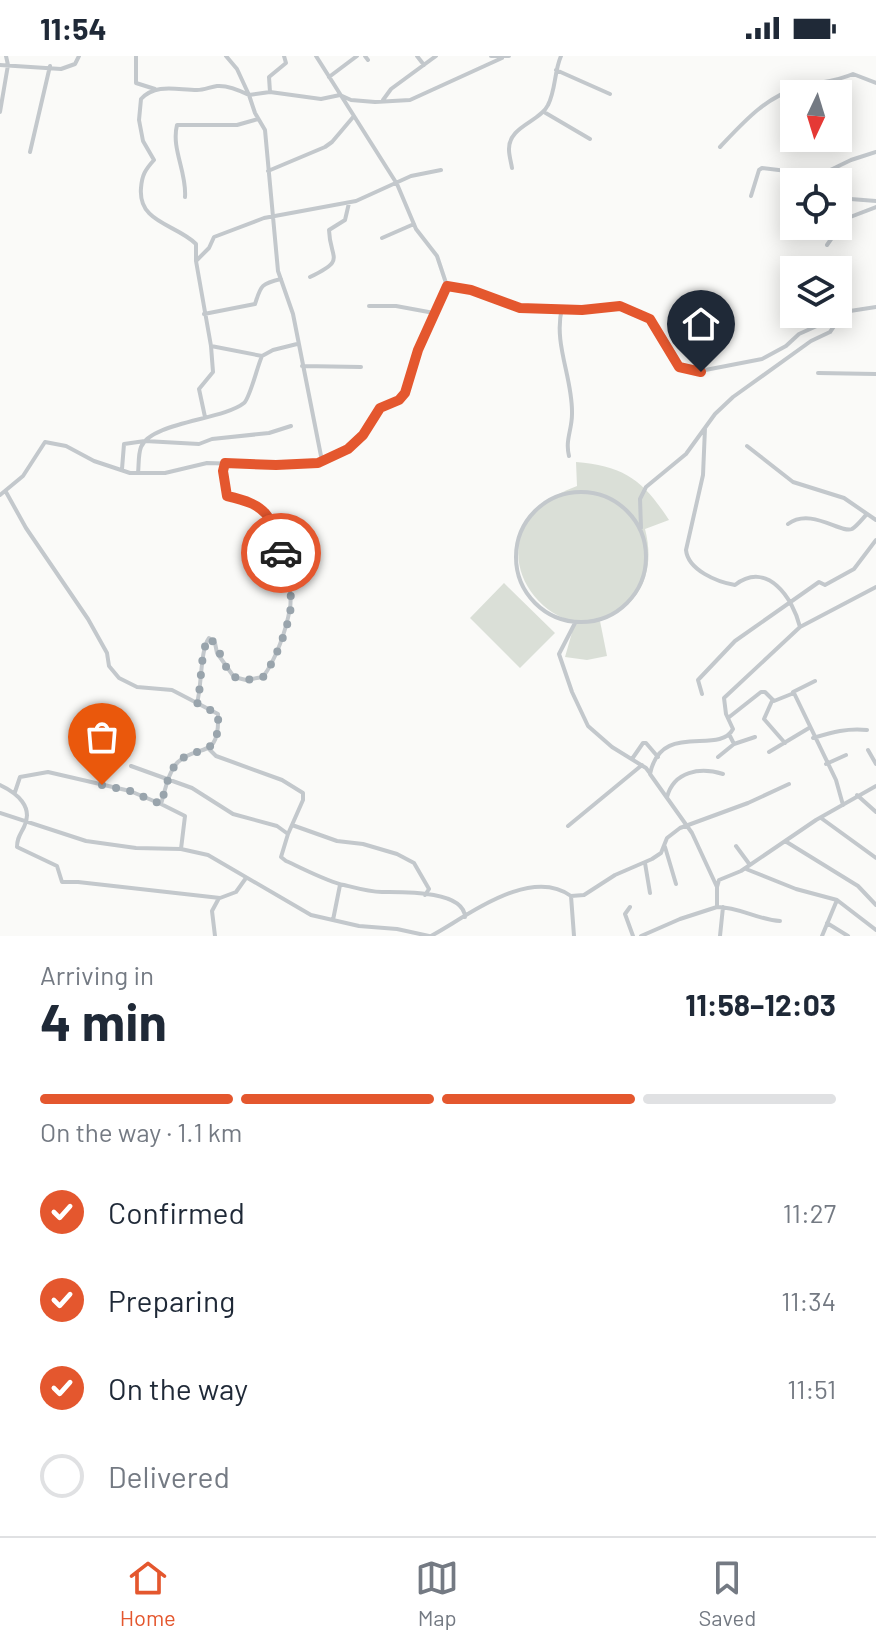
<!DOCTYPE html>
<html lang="en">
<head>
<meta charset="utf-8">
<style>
  body { margin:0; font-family:Barlow,sans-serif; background:#f2f2f3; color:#1f2937; height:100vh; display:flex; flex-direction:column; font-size:30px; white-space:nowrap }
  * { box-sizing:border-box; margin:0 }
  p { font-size:26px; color:#747a83 }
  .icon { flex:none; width:44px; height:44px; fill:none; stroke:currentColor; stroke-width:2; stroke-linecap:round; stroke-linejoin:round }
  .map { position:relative; height:880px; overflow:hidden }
  .panel { display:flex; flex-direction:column; background:#fff; flex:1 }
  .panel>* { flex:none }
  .needle { width:52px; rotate:184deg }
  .controls { position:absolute; left:780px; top:24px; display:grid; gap:16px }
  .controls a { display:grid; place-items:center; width:72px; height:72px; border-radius:0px; background:#fff; box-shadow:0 4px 20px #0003; font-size:40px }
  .pin { position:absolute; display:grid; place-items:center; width:68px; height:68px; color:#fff; margin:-82px -34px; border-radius:50% 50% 50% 0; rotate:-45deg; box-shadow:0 0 8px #0007 }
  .pin .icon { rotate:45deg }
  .courier { position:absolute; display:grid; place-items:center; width:80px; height:80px; margin:-40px; border:6px solid #e4572e; border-radius:50%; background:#fff; color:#222; box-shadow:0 2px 10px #0007 }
  .headline em { font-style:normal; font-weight:700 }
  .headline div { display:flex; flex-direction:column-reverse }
  .headline { display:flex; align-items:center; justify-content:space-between; height:136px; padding:0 40px }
  h1 { font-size:52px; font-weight:700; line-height:60px }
  .bar { display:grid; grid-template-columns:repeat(4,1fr); gap:12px 8px; align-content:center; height:96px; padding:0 40px }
  .bar i { height:10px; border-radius:6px; background:#e0e1e3 }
  .bar .current { background:#e4572e }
  .bar p { grid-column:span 4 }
  ol { padding:0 40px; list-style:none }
  li { display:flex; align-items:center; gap:24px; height:88px }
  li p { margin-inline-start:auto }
  li .icon { padding:8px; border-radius:50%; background:#e4572e; color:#fff; stroke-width:4 }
  li:last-child { color:#747a83 }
  li i { width:44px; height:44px; border:4px solid #e0e1e3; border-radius:50% }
  .status { display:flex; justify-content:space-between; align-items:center; height:56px; padding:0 40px; background:#fff; direction:ltr }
  .status svg { height:22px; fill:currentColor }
  .tab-bar { display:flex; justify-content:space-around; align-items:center; height:112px; border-top:2px solid #e0e1e3; background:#fff; font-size:22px; color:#747a83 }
  .tab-bar a { display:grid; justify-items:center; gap:4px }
  .tab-bar .current { color:#e4572e }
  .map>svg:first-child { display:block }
  .green { fill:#dadfd7 }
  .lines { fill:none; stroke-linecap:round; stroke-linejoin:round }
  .street { stroke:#c3c8cc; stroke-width:4 }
  .done { stroke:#99a4ac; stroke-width:8; stroke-dasharray:0 14.4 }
  .route { stroke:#e4572e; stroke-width:10 }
</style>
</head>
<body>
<div class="status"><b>11:54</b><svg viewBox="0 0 49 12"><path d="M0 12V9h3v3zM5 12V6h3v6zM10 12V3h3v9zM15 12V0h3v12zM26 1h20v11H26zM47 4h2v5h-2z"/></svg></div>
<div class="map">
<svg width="876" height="880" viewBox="0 0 876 880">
  <rect width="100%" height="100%" fill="#fafaf8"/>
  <path class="green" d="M576 406C624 410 643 424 669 464L645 473C656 515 641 550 600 565L607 600 587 604 565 601 575 566C527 554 498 496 535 455 546 443 562 436 577 430Z
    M504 527 555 577 520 612 470 562Z"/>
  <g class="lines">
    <path class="street" d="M136 0V27L155 33
      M226 0 237 13 249 39 270 36 321 43 340 39 351 44 375 46 410 44 502 2
      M365 0 368 4
      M417 0 424 9
      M491 0H509
      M0 9 61 13 75 8 79 0
      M556 14 610 38
      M329 21 357 0
      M270 36 269 21 286 7 284 0
      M837 38V25
      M383 44 391 33 436 0
      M0 56 8 9 6 0
      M544 56 590 83
      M838 63 844 70
      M720 91C742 68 765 41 798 32 817 26 835 26 853 18L876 27
      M30 96 50 10
      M512 112C511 106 509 99 509 94 508 70 540 66 548 49 556 33 554 16 561 0
      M268 115 325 91 332 86 354 60
      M751 140 759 114 762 112 820 119 851 104 876 96
      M185 141C187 116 171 93 177 69H237L258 63
      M838 142 876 145
      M382 182 414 168
      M827 189 845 163 876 151
      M196 205V188C176 168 138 167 141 132 142 119 145 114 154 104L143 85 139 64 141 43C156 27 177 34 197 34 204 34 210 31 217 30 228 29 239 34 249 39L255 57 265 74 278 215 293 258 322 405
      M310 221C347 203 330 204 329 174L345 164 349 147
      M447 230 471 234 520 252 581 254 620 250 650 263 677 309 695 316 762 303 786 290 799 278 850 255 876 251
      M369 250H396L434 257
      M562 252C553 288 573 322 572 358 572 374 565 384 569 400
      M204 258 255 248C261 230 260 228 281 223
      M297 288 273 294 262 300 211 290 196 205 209 192 214 181 264 162 356 145 411 120 441 114
      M302 310 361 311
      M818 317 876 318
      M205 361 199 333 213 316 211 290
      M705 372 703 419 686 494C688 514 717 526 735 529 767 504 793 542 800 571L876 531
      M747 390 793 426 844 442 876 464
      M122 413 124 388 145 385 199 388 212 383 269 377 291 370
      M138 417C139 409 138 399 141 391 151 366 223 364 244 347 250 342 257 311 262 300
      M516 501a65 65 0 1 1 130 0a65 65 0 1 1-130 0Z
      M6 436 26 472 88 563 107 597 109 610 119 622 137 631 172 634 197 647
      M0 439 23 420 45 386 66 390 94 405 130 417H165L207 407 276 409 318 407 348 393 363 379 380 352 399 344 405 337 418 294 447 230 437 200 416 173 397 128 316 0
      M788 468C811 451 841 478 852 473 857 470 863 462 867 458
      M641 472 640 443 646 431 686 398 715 358 733 341 811 285 830 276 839 263
      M575 567 559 598 572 636 588 670 612 691 646 712 649 716
      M793 636 815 625
      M702 638 698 624 735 585 819 526 825 529 854 513 876 484
      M772 645 764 663 785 687
      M728 662 761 636H765L774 645 794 637 836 724 843 749
      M730 680 734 688 755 681
      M813 682C833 676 847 672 867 674
      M209 693 216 700 282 724 303 737V744L288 778
      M868 694 876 708
      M769 696 809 672
      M718 701 734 688
      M632 703 643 687H646L658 701
      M826 708 846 699
      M131 710 192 732 233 758 277 770 288 778 281 801 286 805C302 812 328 826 344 829 356 832 370 836 382 836 402 836 464 834 465 861
      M0 729C17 737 34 751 24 771 20 779 17 782 17 791L57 810 62 826H78L220 842 236 836 246 822
      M15 736 20 721 48 716 130 735 161 748C165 735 168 716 178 706 199 687 220 705 218 658L197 647C202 630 200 594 209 582L215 587 217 597 234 621 246 624 263 621C276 603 286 575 290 552 294 531 276 461 257 448 249 443 237 443 227 440L223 415 225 407
      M857 739 876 756
      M667 741C674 715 700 711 723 718
      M161 748 185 760 181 793
      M0 757 86 785 136 792 181 793 208 799 311 859 359 870 397 873 429 880
      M821 762 876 802
      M292 769 337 785 363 788 397 798 414 807 429 833 425 839
      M568 770 642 709
      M785 785 858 830 876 849
      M736 790 750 809
      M665 791 676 828
      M645 807 650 837
      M746 813 796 833 837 844 876 874
      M717 831 692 777 650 718C661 664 719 700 733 673L726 658 724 642 800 571
      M571 840 574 880
      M630 851 625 858 633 880
      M717 851C740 851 758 864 780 865
      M333 864 340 829
      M827 867 848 880
      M215 880 212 855 219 842
      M431 880C468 860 530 810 571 840L584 839 615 819 652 803 661 797 667 782 680 772 748 747 789 728
      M641 880 680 863 717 851V831L719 824 741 815 816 764 876 730
      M720 880 723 851
      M822 880 837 844"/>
  </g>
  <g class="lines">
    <path class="done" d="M102 729 130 735 161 748C165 735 168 716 178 706 199 687 220 705 218 658L197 647C202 630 200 593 209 582 221 591 222 611 234 621L246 624 263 621C275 606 293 562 291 542 289 527 285 512 281 497"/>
    <path class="route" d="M281 497C271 458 267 449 227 440L223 415 225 407 276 409 318 407 348 393 363 379 380 352 399 344 405 337 418 294 447 230 471 234 520 252 582 254 620 250 650 263 679 311 701 316"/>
  </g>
</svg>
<div class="controls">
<a><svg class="needle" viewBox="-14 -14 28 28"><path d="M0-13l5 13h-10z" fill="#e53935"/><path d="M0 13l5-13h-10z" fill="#747a83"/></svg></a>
<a><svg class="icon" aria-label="locate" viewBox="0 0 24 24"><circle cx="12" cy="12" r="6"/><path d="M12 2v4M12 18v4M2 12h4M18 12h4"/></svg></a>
<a><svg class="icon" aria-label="layers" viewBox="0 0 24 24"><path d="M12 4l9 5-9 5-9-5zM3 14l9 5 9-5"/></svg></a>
</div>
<div class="pin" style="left:102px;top:729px;background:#ea580c"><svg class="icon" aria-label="bag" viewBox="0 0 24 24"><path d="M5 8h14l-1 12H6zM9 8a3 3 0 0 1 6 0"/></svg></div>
<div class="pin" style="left:701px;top:316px;background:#1f2937"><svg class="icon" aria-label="home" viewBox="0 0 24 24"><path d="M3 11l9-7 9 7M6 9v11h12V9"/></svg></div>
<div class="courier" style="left:281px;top:497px"><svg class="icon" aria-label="car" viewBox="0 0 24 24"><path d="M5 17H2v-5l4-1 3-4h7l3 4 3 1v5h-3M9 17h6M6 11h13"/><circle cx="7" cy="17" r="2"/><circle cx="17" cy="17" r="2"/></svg></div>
</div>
<section class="panel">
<div class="headline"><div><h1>4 min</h1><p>Arriving in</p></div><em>11:58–12:03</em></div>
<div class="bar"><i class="current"></i><i class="current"></i><i class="current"></i><i></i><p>On the way · 1.1 km</p></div>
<ol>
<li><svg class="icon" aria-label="check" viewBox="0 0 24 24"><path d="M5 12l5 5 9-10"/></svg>Confirmed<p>11:27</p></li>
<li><svg class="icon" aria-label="check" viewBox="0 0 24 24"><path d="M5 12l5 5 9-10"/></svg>Preparing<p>11:34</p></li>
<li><svg class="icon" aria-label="check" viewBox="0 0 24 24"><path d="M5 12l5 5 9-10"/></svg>On the way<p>11:51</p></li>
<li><i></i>Delivered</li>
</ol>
</section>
<nav class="tab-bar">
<a class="current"><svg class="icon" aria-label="home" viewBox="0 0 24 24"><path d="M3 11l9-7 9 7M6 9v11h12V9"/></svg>Home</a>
<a><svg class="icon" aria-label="map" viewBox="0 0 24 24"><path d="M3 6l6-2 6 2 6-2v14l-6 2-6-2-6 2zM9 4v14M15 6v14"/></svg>Map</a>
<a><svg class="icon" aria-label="saved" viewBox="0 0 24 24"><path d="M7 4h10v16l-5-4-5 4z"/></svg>Saved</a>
</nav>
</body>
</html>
